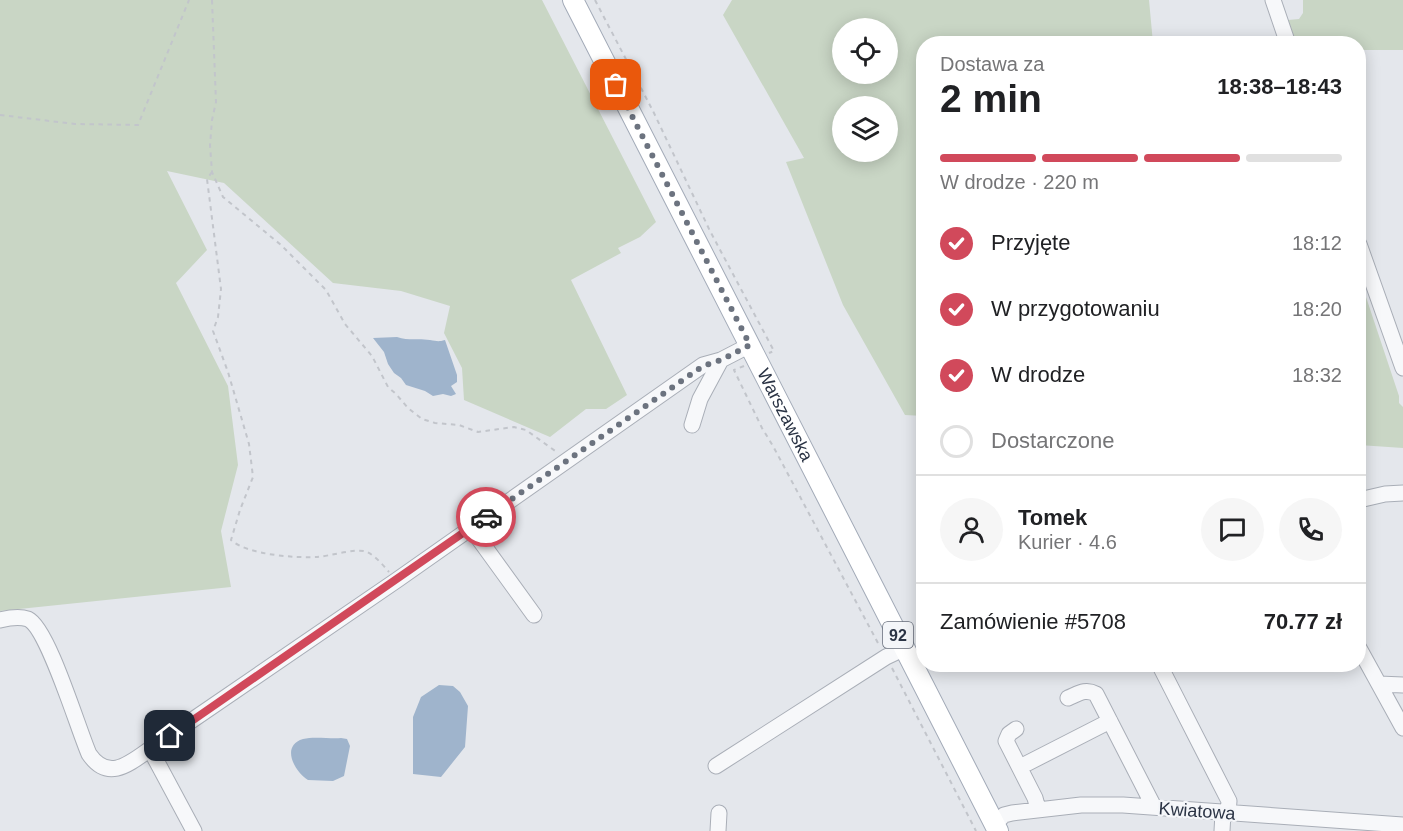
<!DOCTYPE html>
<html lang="pl">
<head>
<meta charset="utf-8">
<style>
  body { margin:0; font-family:Helvetica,sans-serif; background:#f6f6f6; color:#202124; height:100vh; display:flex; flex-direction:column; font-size:22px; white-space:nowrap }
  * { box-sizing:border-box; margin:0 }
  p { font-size:20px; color:#757577 }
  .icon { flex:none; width:33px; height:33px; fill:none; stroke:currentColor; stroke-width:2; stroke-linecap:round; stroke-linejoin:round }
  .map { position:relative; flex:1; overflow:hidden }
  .side { position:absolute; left:916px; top:36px; width:450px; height:636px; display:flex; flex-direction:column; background:#fff; border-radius:24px; box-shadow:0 3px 15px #0003 }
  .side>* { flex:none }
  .tools { position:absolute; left:832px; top:18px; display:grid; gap:12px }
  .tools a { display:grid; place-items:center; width:66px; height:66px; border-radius:50%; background:#fff; box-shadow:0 3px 15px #0003; font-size:30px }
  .pin { position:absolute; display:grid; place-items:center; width:51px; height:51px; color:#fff; margin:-26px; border-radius:12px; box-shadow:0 3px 9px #0006 }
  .courier { position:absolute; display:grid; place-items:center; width:60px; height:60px; margin:-30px; border:4px solid #d1495b; border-radius:50%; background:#fff; color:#222; box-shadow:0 2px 8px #0007 }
  .head em { font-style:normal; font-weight:700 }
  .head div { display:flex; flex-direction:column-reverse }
  .head { display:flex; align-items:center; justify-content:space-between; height:102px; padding:0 24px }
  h1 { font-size:39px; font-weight:700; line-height:45px }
  .bar { display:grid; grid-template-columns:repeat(4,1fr); gap:9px 6px; align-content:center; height:72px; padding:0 24px }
  .bar i { height:8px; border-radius:4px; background:#e0e0e0 }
  .bar .current { background:#d1495b }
  .bar p { grid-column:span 4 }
  .line { display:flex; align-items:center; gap:15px; padding:0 24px; border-top:2px solid #e0e0e0 }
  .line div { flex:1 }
  .round { display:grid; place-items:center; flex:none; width:63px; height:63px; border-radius:32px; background:#f6f6f6 }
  ol { padding:0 24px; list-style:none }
  li { display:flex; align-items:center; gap:18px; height:66px }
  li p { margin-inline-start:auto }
  li .icon { padding:6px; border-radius:50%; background:#d1495b; color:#fff; stroke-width:4 }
  li:last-child { color:#757577 }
  li i { width:33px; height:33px; border:3px solid #e0e0e0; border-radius:50% }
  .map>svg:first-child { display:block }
  .green { fill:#c9d6c5; fill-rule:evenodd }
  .water { fill:#9fb4cc }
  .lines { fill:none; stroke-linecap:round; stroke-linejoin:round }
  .minor-casing { stroke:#a9aeb7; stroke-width:17 }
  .major-casing { stroke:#a3abb8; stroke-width:22 }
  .path { stroke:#c2c5cb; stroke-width:2; stroke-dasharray:4.5 4.5; stroke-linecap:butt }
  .minor { stroke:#f7f8fa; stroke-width:15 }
  .major { stroke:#fff; stroke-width:20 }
  .done { stroke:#6c737f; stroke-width:6; stroke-dasharray:0 10.8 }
  .route { stroke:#d1495b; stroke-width:8 }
  .labels { text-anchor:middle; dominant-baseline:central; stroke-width:4.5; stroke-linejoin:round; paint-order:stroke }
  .shield { fill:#f4f6f9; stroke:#676e7b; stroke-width:1.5 }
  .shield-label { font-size:16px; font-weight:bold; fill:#2b3445 }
  .street-label { font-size:18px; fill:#2b3445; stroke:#f4f6f9 }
</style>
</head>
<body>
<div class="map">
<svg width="1403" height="831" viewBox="0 0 1403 831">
  <rect width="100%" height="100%" fill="#e4e7ec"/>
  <path class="green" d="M0 0H542L656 222 640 237 618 248 621 253 571 280 627 395 606 409H586L550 437 464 400 462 368 444 333 450 306 401 291 333 283 224 183 167 171 207 250 176 283 228 386 238 465 221 531 231 587 0 611Z
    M732 0H1149L1153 43 924 44V416L905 415 843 305 786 162 804 158 723 15ZM888 28V74H843V28ZM888 106V152H843V106Z
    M1303 0H1403V50H1359V44L1295 43 1288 20 1299 19 1303 13Z
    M1359 291H1364L1399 396V403L1403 407V448L1359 445Z"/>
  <path class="water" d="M397 337C409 341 418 338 430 340 437 341 438 342 445 340L457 375V382L451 386 456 394 451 396 443 394 433 396 425 391 406 385 401 378 394 373 388 364 384 352 373 338Z
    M439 685 453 686 460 692 468 706 465 747 441 777 413 774V717L421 697Z
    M341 738 347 739 350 746 344 776 333 781 308 780C295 772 280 746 303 739 314 736 330 739 341 738Z"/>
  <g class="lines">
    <g class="minor-casing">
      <path id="minor" d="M1273 0 1288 44
        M1359 244 1403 368
        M692 425 700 399 721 360
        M1359 500 1385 494 1403 493
        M471 528 534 615
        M0 620C8 618 19 616 28 619 48 628 78 729 89 754 108 782 129 764 150 749L397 580 703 365 721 360 750 345
        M1359 648 1403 728
        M1159 664 1229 801 1228 813
        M1379 684 1403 685
        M1068 698C1078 694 1085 688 1096 694L1154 807
        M1016 729 1009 734 1006 741 1035 798 1038 809
        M150 749 194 831
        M716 766 886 657 905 648
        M1020 767 1110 721
        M995 824 1004 815 1012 813 1081 805H1123L1403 825
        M718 831 719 813
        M1222 831 1223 813"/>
    </g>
    <g class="major-casing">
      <g id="major">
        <path id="s1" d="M573 0 998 831"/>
      </g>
    </g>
    <path class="path" d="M212 0 216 102 212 120 210 145 212 172 223 197 281 245 326 290 345 324 372 356 388 387 396 394 408 408 422 419 435 423 459 425 478 432 514 427 526 430 558 453
      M595 0 653 111 710 231 774 351 769 353
      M0 115 75 124 138 125 189 0
      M212 172 207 179 221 289 218 317 213 331 228 372 249 444 253 477 240 510 231 540C248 555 295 558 317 557 330 556 352 549 364 551 373 553 383 565 389 572
      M744 366 734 370 762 428 773 446 879 645
      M892 668 976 831"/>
    <use href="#minor" class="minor"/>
    <use href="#major" class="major"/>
  </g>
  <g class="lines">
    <path class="done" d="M486 517 703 366 721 360 750 345 616 85"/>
    <path class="route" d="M170 736 486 517"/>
  </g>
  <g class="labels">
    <rect class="shield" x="883" y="622" width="30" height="26" rx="4.5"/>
    <g class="shield-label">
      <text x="898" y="635">92</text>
    </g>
    <g class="street-label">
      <text stroke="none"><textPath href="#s1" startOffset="466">Warszawska</textPath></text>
      <text transform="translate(1197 811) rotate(4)">Kwiatowa</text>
    </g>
  </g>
</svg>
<div class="tools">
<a><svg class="icon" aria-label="locate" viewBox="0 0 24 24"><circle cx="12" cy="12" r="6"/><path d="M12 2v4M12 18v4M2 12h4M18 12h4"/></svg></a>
<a><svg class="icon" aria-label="layers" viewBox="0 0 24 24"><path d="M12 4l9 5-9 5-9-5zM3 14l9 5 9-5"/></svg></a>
</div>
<div class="pin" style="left:616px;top:85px;background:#ea580c"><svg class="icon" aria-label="bag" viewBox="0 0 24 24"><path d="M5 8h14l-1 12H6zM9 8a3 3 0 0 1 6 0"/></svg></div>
<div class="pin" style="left:170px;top:736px;background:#1f2937"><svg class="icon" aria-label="home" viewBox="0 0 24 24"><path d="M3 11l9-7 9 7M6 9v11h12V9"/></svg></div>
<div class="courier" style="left:486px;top:517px"><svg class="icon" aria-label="car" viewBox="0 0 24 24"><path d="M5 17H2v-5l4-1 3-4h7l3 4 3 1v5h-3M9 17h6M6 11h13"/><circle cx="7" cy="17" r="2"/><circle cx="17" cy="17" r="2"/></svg></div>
<section class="side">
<div class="head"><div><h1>2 min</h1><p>Dostawa za</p></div><em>18:38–18:43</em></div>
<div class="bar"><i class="current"></i><i class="current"></i><i class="current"></i><i></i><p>W drodze · 220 m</p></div>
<ol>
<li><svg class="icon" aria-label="check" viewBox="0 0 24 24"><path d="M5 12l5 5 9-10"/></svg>Przyjęte<p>18:12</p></li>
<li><svg class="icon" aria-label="check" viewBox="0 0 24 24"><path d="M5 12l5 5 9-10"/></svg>W przygotowaniu<p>18:20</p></li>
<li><svg class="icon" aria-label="check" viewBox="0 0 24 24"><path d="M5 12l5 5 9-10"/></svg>W drodze<p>18:32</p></li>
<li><i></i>Dostarczone</li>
</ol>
<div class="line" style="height:108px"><a class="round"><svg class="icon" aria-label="person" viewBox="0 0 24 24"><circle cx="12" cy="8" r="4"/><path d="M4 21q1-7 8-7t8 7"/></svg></a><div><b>Tomek</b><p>Kurier · 4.6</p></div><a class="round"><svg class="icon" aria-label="chat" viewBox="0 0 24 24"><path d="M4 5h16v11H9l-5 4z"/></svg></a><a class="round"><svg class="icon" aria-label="phone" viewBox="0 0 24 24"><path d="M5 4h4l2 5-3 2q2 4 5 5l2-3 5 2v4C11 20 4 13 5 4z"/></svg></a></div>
<div class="line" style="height:78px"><div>Zamówienie #5708</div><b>70.77 zł</b></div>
</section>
</div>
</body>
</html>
